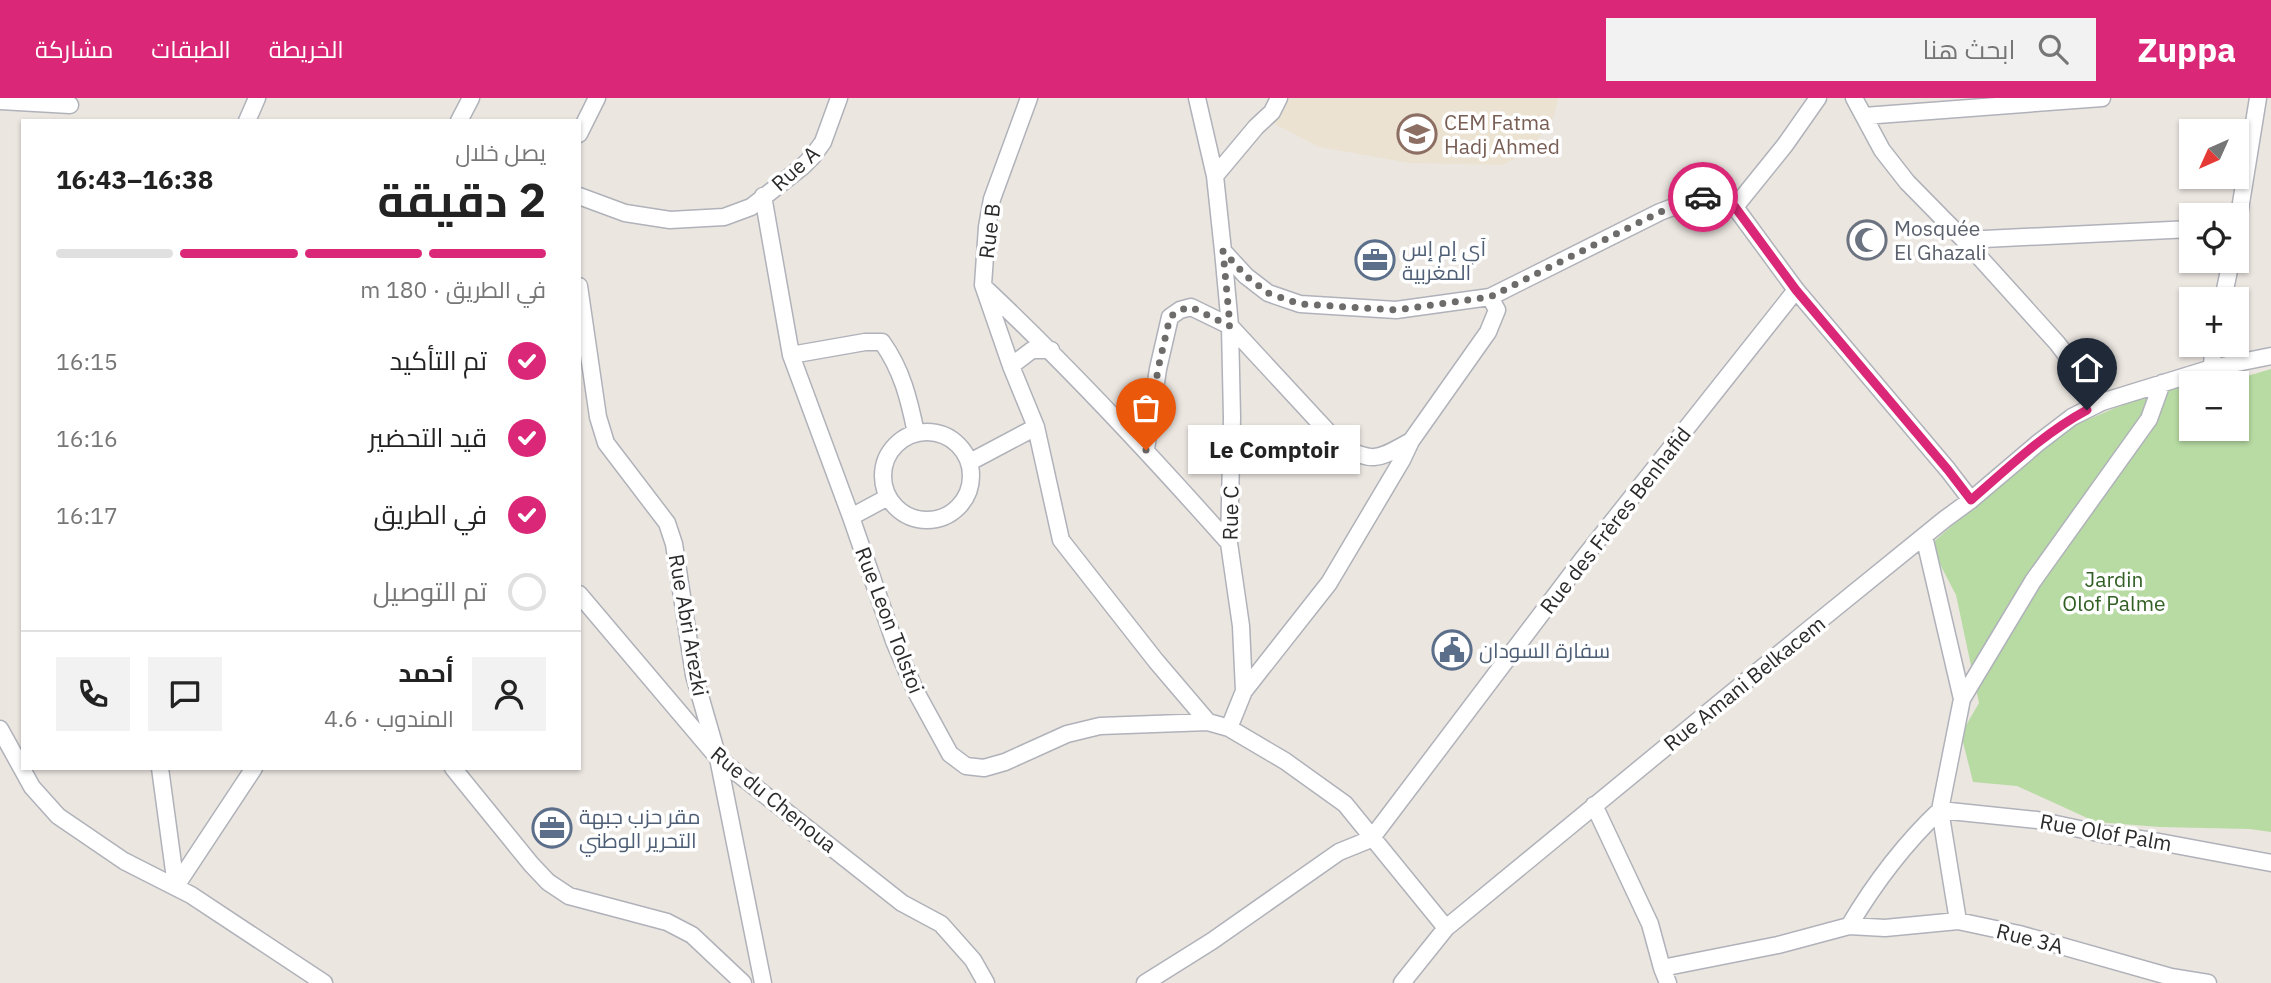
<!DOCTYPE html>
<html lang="ar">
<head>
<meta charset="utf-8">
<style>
  body { margin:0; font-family:"IBM Plex Sans",Cairo,sans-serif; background:#f2f2f2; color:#222; direction:rtl; height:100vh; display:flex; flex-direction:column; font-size:26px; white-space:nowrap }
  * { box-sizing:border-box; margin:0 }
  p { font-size:23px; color:#767676 }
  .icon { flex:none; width:38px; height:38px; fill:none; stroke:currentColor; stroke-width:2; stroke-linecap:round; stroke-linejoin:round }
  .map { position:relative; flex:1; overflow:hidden; direction:ltr }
  .sheet { position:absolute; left:21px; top:21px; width:560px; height:651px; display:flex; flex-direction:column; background:#fff; border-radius:0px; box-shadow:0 2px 5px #0004; direction:rtl }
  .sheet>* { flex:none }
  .needle { width:46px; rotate:225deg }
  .fabs { position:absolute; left:2179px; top:21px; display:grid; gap:14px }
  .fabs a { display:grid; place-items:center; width:70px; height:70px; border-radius:0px; background:#fff; box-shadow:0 2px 5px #0004; font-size:35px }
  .pin { position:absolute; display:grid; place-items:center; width:60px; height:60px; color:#fff; margin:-72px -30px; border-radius:50% 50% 50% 0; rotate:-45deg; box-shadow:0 0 7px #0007 }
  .pin .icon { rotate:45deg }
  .courier { position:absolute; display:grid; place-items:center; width:70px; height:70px; margin:-35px; border:5px solid #db2777; border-radius:50%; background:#fff; color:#222; box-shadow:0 2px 9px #0007 }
  .bubble { position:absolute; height:49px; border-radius:0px; background:#fff; box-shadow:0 2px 5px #0004; font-size:23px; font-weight:700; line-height:49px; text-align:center; direction:rtl }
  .overview em { font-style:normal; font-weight:700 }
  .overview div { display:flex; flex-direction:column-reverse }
  .overview { display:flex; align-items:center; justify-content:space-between; height:119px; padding:0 35px }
  h1 { font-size:46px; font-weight:700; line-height:52px }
  .bar { display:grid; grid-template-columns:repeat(4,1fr); gap:10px 7px; align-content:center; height:84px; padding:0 35px }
  .bar i { height:9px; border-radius:5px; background:#e0e0e0 }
  .bar .active { background:#db2777 }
  .bar p { grid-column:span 4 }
  .line { display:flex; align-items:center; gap:18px; padding:0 35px; border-top:2px solid #e0e0e0 }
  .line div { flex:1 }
  .round { display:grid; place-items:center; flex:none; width:74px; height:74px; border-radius:0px; background:#f2f2f2 }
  ol { padding:0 35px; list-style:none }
  li { display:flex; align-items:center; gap:21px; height:77px }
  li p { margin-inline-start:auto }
  li .icon { padding:7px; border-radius:50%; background:#db2777; color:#fff; stroke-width:4 }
  li:last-child { color:#767676 }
  li i { width:38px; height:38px; border:4px solid #e0e0e0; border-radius:50% }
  header { display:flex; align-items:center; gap:42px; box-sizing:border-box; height:98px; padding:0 35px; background:#db2777; color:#fff }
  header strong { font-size:33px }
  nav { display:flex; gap:38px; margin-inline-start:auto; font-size:24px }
  .search { width:490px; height:63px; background:#f2f2f2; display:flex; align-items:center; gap:18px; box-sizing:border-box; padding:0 24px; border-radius:0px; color:#767676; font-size:26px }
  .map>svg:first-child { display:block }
  .education { fill:#ebe2d1 }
  .green { fill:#b7dba3; fill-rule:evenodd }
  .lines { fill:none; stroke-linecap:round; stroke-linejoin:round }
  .minor-casing { stroke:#b0b2ba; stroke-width:19 }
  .minor { stroke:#fff; stroke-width:16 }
  .done { stroke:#6e6c6a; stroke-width:7; stroke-dasharray:0 12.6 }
  .route { stroke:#db2777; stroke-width:9 }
  .labels { text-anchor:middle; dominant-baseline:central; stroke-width:7; stroke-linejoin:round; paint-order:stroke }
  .education-label { font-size:21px; fill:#785e54; stroke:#fff; text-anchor:start }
  .street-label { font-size:21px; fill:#2b2b2b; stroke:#fff }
  .worship-label { font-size:21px; fill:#5b616d; stroke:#fff; text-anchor:start }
  .service-label { font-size:21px; fill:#4e5e75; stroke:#fff; text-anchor:start }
  .park-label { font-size:21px; fill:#326024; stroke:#fff }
</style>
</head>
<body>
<header>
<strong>Zuppa</strong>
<div class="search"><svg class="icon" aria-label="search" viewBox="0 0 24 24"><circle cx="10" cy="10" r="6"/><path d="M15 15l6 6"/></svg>ابحث هنا</div>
<nav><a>الخريطة</a><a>الطبقات</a><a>مشاركة</a></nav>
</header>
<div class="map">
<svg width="2271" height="885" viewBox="0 0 2271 885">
  <rect width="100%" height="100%" fill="#ebe6e0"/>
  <path class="education" d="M1290 0H1558L1554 18 1531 51 1503 67 1410 65 1319 49 1267 22Z"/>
  <path class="green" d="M2271 271V734L2250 731 2160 729 2096 724 2017 688 1973 684 1961 636 1979 605 1956 497 1930 447 2059 334 2115 310 2180 286 2234 282ZM2191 285H2236V331H2191Z"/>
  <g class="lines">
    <g class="minor-casing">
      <path id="minor" d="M1029 0 992 101 987 129 983 187 1011 268 1036 329 1061 442 1156 563 1208 624
        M1197 0 1215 78 1223 153 1246 178 1268 195 1300 206 1396 212 1490 199 1660 114 1694 101 1717 97 1735 109 1796 192 1948 372 1971 402
        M1854 0 1882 52 1907 84 1964 142 2057 245 2102 304
        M0 3 70 7
        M1864 18 2102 0
        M247 23 257 0
        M459 23 471 0
        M579 36 597 0
        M1215 78 1256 29 1272 14 1279 0
        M579 98 625 115 670 122 724 119 751 109 802 69 813 58 823 44 839 0
        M763 98 791 257 851 419 894 543 915 592 950 656 966 668 984 670 1005 664 1067 636 1100 628 1208 624 1229 630 1285 663 1345 706 1446 830
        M1735 109 1785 47 1818 0
        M2236 136 2258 0
        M1964 142 2191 131
        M1223 153 1230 228 1232 320 1229 445 1241 528 1244 593 1229 630
        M579 188 598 319 606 345 667 425 674 446 694 577 718 660 763 885
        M984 189C1070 270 1151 357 1229 445
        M2223 201 2231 163
        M791 257 865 244H882C902 272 909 301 916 335
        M1011 268 1032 252H1051
        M2212 270 2271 258
        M883 378a44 44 0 1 1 88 0a44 44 0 1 1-88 0Z
        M1146 351 1158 271 1170 219 1180 212 1191 209 1230 228 1342 349C1376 366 1379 360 1411 343
        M970 364 1036 329
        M851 419 888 399
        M1924 438 1962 601
        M579 496 718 660 902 805 941 826 973 862 986 885
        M1244 593 1329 485 1402 362 1411 343 1488 234 1497 212 1490 199
        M0 631 32 689 58 718 124 763 191 797 324 885
        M160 670 176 788
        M453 670 531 766 548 784 569 798 667 824 692 837 743 885
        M1594 707 1650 826 1662 870 1668 885
        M1940 712 2037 722 2103 736 2154 743 2271 765
        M176 788 254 670
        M1958 823 1940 712 1962 601 2033 483 2149 321 2162 285
        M1849 828C1874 786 1904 746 1940 712
        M1662 870 1778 847 1849 828 1885 830 1958 823 2019 836 2171 879 2208 885
        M1145 885 1212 843 1339 754 1371 741 1582 462 1796 192
        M1402 885 1446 830 1802 537 1945 421 1971 402 2038 345 2072 319 2102 304 2212 270 2213 247"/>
    </g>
    <use href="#minor" class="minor"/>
  </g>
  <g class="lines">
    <path class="done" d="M1146 352 1158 271 1170 219 1180 212 1191 209 1230 228 1223 153 1246 178 1268 195 1300 206 1396 212 1490 199 1660 114 1703 99"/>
    <path class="route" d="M1703 99 1717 97 1735 109 1796 192 1948 372 1971 402C2008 370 2044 335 2087 312"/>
  </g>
  <defs>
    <g id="school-ring" transform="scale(2.0125)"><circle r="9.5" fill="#fff" stroke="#8d6e63" stroke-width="1.5"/><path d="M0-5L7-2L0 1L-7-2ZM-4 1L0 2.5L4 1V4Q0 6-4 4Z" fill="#8d6e63"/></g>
    <g id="mosque-ring" transform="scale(2.0125)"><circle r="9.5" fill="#fff" stroke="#6b7280" stroke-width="1.5"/><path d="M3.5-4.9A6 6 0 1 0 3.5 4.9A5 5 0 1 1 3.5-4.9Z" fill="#6b7280"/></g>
    <g id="office-ring" transform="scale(2.0125)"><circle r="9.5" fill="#fff" stroke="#5c6f8a" stroke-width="1.5"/><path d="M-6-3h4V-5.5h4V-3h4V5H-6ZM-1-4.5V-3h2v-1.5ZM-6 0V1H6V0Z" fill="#5c6f8a"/></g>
    <g id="civic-ring" transform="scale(2.0125)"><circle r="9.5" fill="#fff" stroke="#5c6f8a" stroke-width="1.5"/><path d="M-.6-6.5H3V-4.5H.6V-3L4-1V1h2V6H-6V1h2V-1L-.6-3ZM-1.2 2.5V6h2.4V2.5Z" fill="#5c6f8a"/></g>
  </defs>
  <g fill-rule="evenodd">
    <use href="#school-ring" x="1417" y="36"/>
    <use href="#mosque-ring" x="1867" y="142"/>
    <use href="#office-ring" x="1375" y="162"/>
    <use href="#civic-ring" x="1452" y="552"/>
    <use href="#office-ring" x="552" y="730"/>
  </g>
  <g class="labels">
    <g class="education-label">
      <text x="1444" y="24">CEM Fatma<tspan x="1444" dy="24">Hadj Ahmed</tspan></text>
    </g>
    <g class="street-label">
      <text transform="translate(795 70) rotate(-42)">Rue A</text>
      <text transform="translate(989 133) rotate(-83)">Rue B</text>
      <text transform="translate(1230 415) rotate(-89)">Rue C</text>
      <text transform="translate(1615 422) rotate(-52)">Rue des Frères Benhafid</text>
      <text transform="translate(890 522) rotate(69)">Rue Leon Tolstoi</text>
      <text transform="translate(689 527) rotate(80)">Rue Abri Arezki</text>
      <text transform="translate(1744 585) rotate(-39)">Rue Amani Belkacem</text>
      <text transform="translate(774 701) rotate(39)">Rue du Chenoua</text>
      <text transform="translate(2106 734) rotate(10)">Rue Olof Palm</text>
      <text transform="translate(2030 840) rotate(14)">Rue 3A</text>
    </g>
    <g class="worship-label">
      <text x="1894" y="130">Mosquée<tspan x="1894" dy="24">El Ghazali</tspan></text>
    </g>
    <g class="service-label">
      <text x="1402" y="150">آي إم إس<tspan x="1402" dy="24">المغربية</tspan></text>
      <text x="1479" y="552">سفارة السودان</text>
      <text x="579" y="718">مقر حزب جبهة<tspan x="579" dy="24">التحرير الوطني</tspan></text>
    </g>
    <g class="park-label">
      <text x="2114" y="481">Jardin<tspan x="2114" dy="24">Olof Palme</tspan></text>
    </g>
  </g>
</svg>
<div class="fabs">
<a><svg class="needle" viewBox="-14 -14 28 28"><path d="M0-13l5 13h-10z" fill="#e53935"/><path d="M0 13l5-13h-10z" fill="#767676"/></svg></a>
<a><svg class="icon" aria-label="locate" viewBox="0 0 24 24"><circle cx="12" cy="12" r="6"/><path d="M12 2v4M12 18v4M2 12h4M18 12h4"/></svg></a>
<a>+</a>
<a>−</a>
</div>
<div class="pin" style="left:1146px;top:352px;background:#ea580c"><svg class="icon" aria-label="bag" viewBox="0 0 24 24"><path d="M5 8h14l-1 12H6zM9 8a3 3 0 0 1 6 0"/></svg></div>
<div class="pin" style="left:2087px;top:312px;background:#1f2937"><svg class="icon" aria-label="home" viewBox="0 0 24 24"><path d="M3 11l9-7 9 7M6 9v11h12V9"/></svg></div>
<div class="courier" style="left:1703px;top:99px"><svg class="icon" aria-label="car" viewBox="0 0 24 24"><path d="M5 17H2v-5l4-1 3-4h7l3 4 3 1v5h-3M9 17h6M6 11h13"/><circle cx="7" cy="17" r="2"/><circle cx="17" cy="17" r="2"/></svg></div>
<div class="bubble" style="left:1188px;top:327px;width:172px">Le Comptoir</div>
<section class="sheet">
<div class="overview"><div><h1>2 دقيقة</h1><p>يصل خلال</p></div><em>16:38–16:43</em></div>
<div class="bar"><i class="active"></i><i class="active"></i><i class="active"></i><i></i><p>في الطريق · 180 m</p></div>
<ol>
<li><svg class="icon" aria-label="check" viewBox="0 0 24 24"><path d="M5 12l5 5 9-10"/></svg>تم التأكيد<p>16:15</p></li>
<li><svg class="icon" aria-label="check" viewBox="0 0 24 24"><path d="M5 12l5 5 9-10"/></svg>قيد التحضير<p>16:16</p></li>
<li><svg class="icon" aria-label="check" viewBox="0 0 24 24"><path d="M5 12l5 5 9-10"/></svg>في الطريق<p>16:17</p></li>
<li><i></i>تم التوصيل</li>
</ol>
<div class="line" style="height:126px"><a class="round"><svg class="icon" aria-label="person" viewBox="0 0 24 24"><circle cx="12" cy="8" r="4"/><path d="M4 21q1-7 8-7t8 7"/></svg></a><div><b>أحمد</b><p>المندوب · 4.6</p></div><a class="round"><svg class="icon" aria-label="chat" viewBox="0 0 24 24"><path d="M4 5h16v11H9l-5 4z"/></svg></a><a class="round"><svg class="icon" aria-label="phone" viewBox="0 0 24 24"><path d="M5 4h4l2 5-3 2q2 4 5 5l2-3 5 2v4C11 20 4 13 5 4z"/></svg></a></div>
</section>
</div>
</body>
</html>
